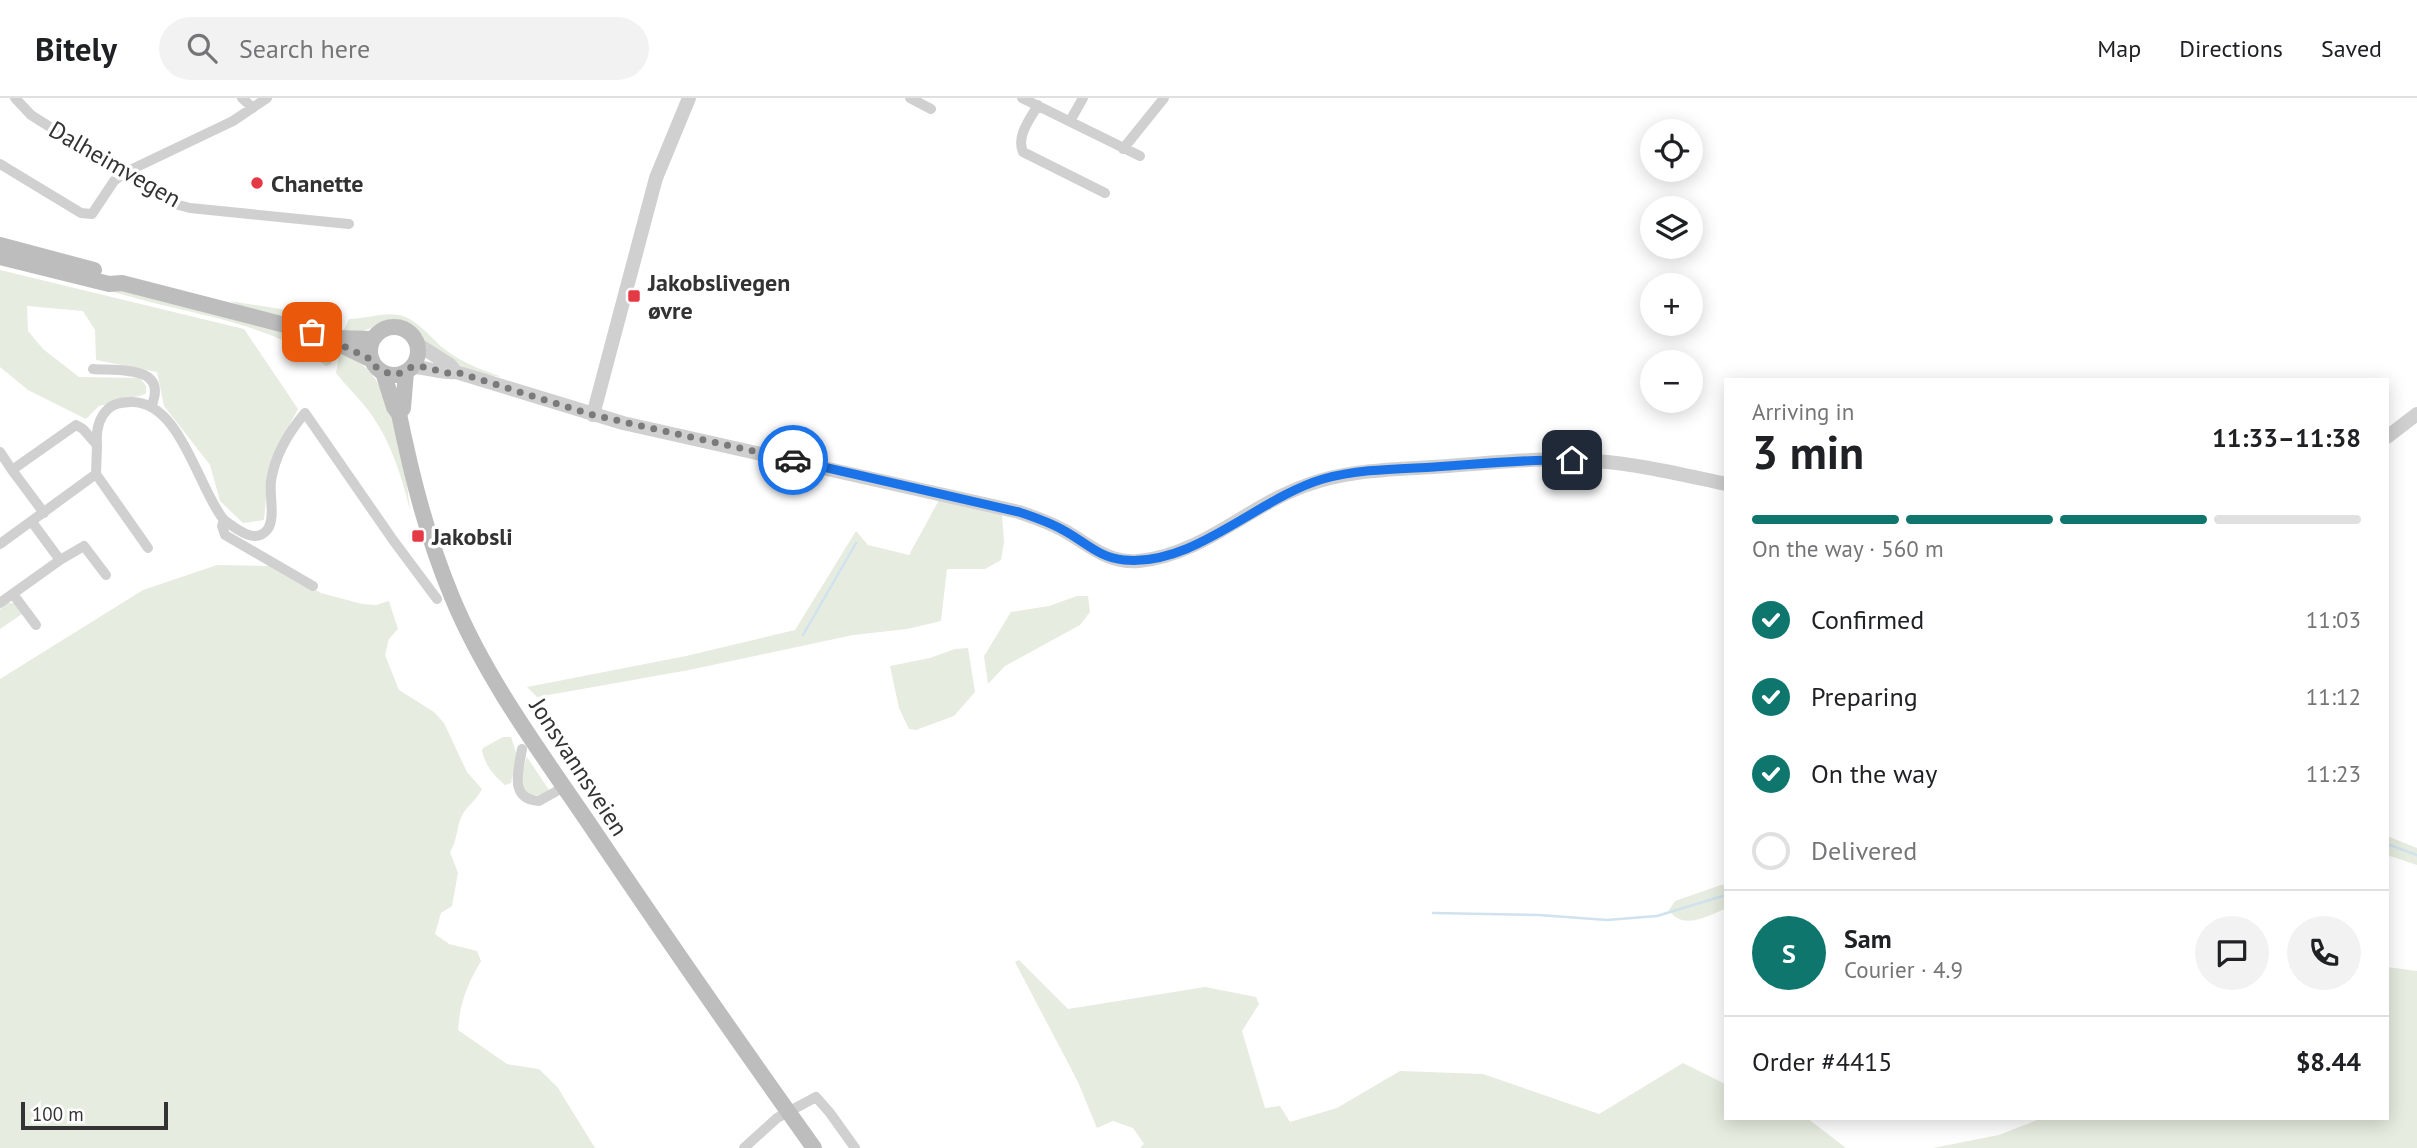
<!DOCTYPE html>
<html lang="en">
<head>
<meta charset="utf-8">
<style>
  body { margin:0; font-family:"PT Sans",sans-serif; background:#f2f2f2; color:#202124; height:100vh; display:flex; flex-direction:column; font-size:26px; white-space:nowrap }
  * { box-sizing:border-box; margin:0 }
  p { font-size:23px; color:#757577 }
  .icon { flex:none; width:38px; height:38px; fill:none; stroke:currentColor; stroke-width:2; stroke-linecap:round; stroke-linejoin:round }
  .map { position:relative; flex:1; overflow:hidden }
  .panel { position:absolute; left:1724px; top:280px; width:665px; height:742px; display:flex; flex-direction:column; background:#fff; border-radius:0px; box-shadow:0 4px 18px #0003 }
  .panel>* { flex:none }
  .controls { position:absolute; left:1640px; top:21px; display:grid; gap:14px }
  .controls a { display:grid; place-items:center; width:63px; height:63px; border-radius:50%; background:#fff; box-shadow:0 4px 18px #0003; font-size:35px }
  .scale { position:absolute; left:21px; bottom:18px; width:147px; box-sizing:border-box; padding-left:7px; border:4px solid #333; border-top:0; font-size:19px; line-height:24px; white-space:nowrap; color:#333; -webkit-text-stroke:5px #fff; paint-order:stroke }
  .pin { position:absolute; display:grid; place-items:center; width:60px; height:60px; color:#fff; margin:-30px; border-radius:14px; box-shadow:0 4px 10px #0006 }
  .courier { position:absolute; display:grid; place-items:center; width:70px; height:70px; margin:-35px; border:5px solid #1a73e8; border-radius:50%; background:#fff; color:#222; box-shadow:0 2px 9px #0007 }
  .headline em { font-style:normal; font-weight:700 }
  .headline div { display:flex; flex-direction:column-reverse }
  .headline { display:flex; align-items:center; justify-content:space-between; height:119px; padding:0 28px }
  h1 { font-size:46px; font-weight:700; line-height:52px }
  .bar { display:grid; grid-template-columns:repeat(4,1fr); gap:10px 7px; align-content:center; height:84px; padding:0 28px }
  .bar i { height:9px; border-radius:5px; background:#e0e0e0 }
  .bar .on { background:#0f766e }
  .bar p { grid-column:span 4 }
  .line { display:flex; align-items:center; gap:18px; padding:0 28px; border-top:2px solid #e0e0e0 }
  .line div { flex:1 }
  .round { display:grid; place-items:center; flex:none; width:74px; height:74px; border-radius:37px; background:#f2f2f2 }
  ol { padding:0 28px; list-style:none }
  li { display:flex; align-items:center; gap:21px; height:77px }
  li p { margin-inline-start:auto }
  li .icon { padding:7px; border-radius:50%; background:#0f766e; color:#fff; stroke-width:4 }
  li:last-child { color:#757577 }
  li i { width:38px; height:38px; border:4px solid #e0e0e0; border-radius:50% }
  header { display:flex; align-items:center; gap:42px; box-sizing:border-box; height:98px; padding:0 35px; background:#fff; border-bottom:2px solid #e0e0e0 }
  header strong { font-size:33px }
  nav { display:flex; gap:38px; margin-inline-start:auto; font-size:24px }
  .search { width:490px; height:63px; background:#f2f2f2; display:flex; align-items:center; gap:18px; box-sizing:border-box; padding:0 24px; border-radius:38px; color:#757577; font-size:26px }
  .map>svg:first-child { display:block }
  .green { fill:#e6ecdf }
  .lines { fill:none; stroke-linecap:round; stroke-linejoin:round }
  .stream { stroke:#cfe2ee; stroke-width:2.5 }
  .minor { stroke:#d0d0d0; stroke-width:10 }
  .tertiary { stroke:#d0d0d0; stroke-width:14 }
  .secondary { stroke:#bdbdbd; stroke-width:16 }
  .done { stroke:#7a7a7a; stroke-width:7; stroke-dasharray:0 12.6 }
  .route { stroke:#1a73e8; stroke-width:9 }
  .poi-dot { fill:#e63946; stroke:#fff; stroke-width:2.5 }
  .labels { text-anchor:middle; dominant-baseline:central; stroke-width:7; stroke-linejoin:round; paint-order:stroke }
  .street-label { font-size:24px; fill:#333; stroke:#fff }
  .poi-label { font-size:24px; font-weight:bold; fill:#333; stroke:#fff; text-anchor:start }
</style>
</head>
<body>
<header>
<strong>Bitely</strong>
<div class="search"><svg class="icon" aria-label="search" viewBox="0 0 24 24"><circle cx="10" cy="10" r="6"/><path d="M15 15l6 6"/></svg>Search here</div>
<nav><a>Map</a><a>Directions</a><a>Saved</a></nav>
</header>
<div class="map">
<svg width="2417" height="1050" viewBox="0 0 2417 1050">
  <rect width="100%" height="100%" fill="#fff"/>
  <path class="green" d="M26 168 325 244C340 252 355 259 367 271 396 300 406 372 410 412 401 376 390 341 368 312 358 299 346 288 336 275L340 252 336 251 331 266 326 268C274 229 211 219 150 204 108 193 67 181 26 168Z
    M0 172 244 231 298 311 277 349 268 378 264 422 243 425 220 403 210 367 164 308 157 274 96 262 95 232 83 213 27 208 28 233 43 251 79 279 140 280 146 288V296L99 308 86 321 28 292 0 269Z
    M230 203 337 220 341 221 340 231 344 232 349 221C365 221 383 214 399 217 418 221 432 242 447 253 464 266 483 272 502 279L479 276 453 264 430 249 413 230 401 223H387L361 234 345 235 246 211Z
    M939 402 1002 416 1004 444 1001 462 985 471H947L941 523 907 531 853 537 689 572 537 599 527 589 686 558 795 532 856 433 868 447 909 457Z
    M217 467 274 468 321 495 362 506 376 507 389 503 398 531 389 541 385 557 399 592 434 614 444 625 467 674 482 691C477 701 470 706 464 714 456 726 458 742 450 754L458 775 452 808 441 815 435 836 449 846 477 853 481 863C467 887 460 904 458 932L507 966 539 971 558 990 595 1050H0V581L143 492Z
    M1077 498H1088L1090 514 1080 527 1005 568 988 586 984 558 1011 514 1049 508Z
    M8 505H15L22 516 0 531V511Z
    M968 550 975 594 954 618 916 632 909 631 899 610 890 568 930 560 955 551Z
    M503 639H511L517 657 511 685 505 687C493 677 486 668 482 653L483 650Z
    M527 659 549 692 542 698 525 696 520 680Z
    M2387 738 2417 750V767L2387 757Z
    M1721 787H1725V811C1707 818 1683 833 1669 812L1675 803Z
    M1019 862 1068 911 1205 889 1256 899 1259 906 1242 933 1265 1010 1280 1008 1290 1024 1337 1010 1400 973 1483 976 1599 1016 1683 965 1725 986 1726 1020H1807L1846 1050H1140L1144 1046 1133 1030 1113 1023 1097 1030 1078 984 1015 864Z
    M2387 869 2417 873V1050H1933L1999 1037 2042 1020H2387Z"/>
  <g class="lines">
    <path class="stream" d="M803 537 856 445
      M2387 746 2417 757
      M1433 815 1539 817 1607 822 1657 818 1726 797"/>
    <path class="minor" d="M15 0 31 17 42 24 175 106 190 110 349 126
      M242 0 253 10
      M910 0 931 11
      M1022 0 1140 58
      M1038 7C1030 21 1016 38 1023 54L1105 95
      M1070 23 1083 0
      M1123 51 1164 0
      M0 66 81 115 92 116 114 83 124 75 233 23 267 0
      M93 271C120 273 169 267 151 309
      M97 347C96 334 98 321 107 312 113 305 123 304 132 304 181 304 198 391 224 422L222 428 225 437 313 488
      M0 354 12 372
      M44 415 12 372 76 327 83 331 97 347 96 376
      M224 422C235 430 255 447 267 432 276 421 269 397 271 383 275 357 288 335 305 315L393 442 437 501
      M32 424 60 462 84 448 106 477
      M0 446 96 376 148 450
      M13 496 36 527
      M0 505 60 462
      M522 651C519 671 508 701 539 703L564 689
      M744 1050 777 1020 816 999 830 1015 855 1050"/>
    <path class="tertiary" d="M417 246 450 267 456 274
      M412 269C427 269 442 276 456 274L623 325 1019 414C1034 419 1049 424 1063 432 1089 446 1107 466 1139 463 1202 457 1249 407 1307 387 1347 372 1389 372 1432 369 1486 366 1541 358 1595 363 1639 366 1683 377 1726 386
      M593 317 656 80 689 0
      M2387 339 2417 316"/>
    <path class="secondary" d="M0 147 94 172
      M0 159 109 186 122 185 335 240 373 241
      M370 253a24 24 0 1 1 48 0a24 24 0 1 1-48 0Z
      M335 240 341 247 372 262
      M383 274 394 309 399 316C412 379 427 439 452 499 485 579 539 652 588 724 662 834 737 942 814 1050
      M399 316 403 310 406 274"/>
  </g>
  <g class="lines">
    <path class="done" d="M312 234 335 240 341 247 372 262 376 269 390 276H398L412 269H423L448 275 456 274 593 317 793 362"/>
    <path class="route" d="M793 362 1019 414C1034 419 1049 424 1063 432 1084 443 1099 460 1124 462 1194 469 1258 400 1323 381 1359 371 1397 371 1434 369 1480 366 1526 361 1572 362"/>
  </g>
  <g class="poi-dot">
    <circle cx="257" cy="85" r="7"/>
    <rect x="627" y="191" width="14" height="14" rx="3.5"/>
    <rect x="411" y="431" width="14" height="14" rx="3.5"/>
  </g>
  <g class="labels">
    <g class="street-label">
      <text transform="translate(115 66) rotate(30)">Dalheimvegen</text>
      <text transform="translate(579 669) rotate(57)">Jonsvannsveien</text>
    </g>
    <g class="poi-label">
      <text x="271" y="85">Chanette</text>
      <text x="648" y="184">Jakobslivegen<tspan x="648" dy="28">øvre</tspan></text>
      <text x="432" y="438">Jakobsli</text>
    </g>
  </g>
</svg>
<div class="controls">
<a><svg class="icon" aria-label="locate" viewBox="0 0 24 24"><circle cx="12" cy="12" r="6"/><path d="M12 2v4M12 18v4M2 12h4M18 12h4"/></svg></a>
<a><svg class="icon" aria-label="layers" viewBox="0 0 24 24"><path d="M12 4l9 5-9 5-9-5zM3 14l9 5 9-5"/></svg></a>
<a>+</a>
<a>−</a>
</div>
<div class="scale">100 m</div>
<div class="pin" style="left:312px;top:234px;background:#ea580c"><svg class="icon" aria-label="bag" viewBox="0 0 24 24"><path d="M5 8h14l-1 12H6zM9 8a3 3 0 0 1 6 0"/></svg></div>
<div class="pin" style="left:1572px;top:362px;background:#1f2937"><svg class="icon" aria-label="home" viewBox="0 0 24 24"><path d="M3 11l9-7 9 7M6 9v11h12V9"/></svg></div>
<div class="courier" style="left:793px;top:362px"><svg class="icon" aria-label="car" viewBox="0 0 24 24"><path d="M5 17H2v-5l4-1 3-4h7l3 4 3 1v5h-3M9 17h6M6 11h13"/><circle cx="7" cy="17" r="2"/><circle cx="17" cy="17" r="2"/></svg></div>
<section class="panel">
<div class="headline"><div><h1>3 min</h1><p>Arriving in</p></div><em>11:33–11:38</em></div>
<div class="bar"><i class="on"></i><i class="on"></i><i class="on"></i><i></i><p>On the way · 560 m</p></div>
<ol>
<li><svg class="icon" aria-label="check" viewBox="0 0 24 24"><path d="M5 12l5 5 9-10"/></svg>Confirmed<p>11:03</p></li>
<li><svg class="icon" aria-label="check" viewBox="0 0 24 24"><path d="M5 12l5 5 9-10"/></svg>Preparing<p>11:12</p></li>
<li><svg class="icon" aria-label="check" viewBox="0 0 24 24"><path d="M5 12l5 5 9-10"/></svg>On the way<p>11:23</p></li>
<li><i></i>Delivered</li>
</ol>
<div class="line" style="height:126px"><b class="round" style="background:#0f766e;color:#fff">S</b><div><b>Sam</b><p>Courier · 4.9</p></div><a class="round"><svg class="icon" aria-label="chat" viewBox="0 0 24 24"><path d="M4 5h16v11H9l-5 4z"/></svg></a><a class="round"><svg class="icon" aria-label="phone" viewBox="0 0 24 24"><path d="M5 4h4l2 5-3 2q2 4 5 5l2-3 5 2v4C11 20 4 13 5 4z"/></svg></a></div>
<div class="line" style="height:91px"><div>Order #4415</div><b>$8.44</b></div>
</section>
</div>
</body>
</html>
